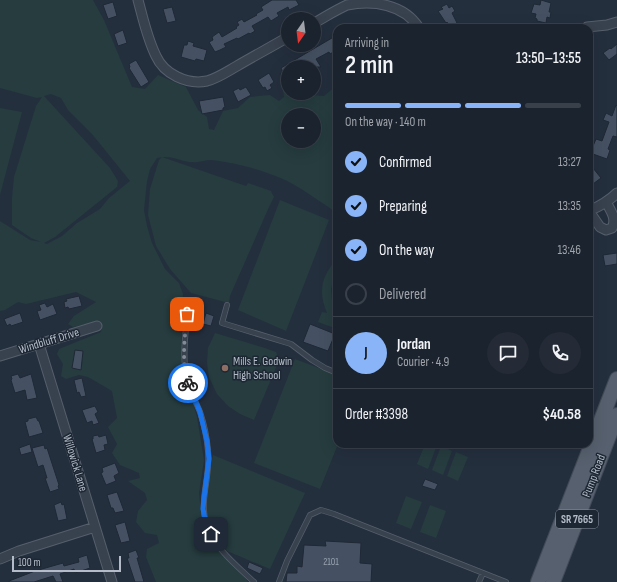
<!DOCTYPE html>
<html lang="en">
<head>
<meta charset="utf-8">
<style>
  body { margin:0; font-family:"Sofia Sans Condensed",sans-serif; background:#242b36; color:#f1f3f6; height:100vh; display:flex; flex-direction:column; font-size:15px; white-space:nowrap }
  * { box-sizing:border-box; margin:0 }
  p { font-size:13px; color:#a0a4aa }
  .icon { flex:none; width:22px; height:22px; fill:none; stroke:currentColor; stroke-width:2; stroke-linecap:round; stroke-linejoin:round }
  .map { position:relative; flex:1; overflow:hidden }
  .side { position:absolute; left:333px; top:24px; width:260px; height:424px; display:flex; flex-direction:column; background:#1b232e; border-radius:12px; box-shadow:0 4px 16px #0002,0 0 0 1px #39404a }
  .side>* { flex:none }
  .needle { width:26px; rotate:194deg }
  .fabs { position:absolute; left:281px; top:12px; display:grid; gap:8px }
  .fabs a { display:grid; place-items:center; width:40px; height:40px; border-radius:50%; background:#1b232e; box-shadow:0 4px 16px #0002,0 0 0 1px #39404a; font-size:20px }
  .scale { position:absolute; left:12px; bottom:10px; width:109px; box-sizing:border-box; padding-left:4px; border:2px solid #b4bcc9; border-top:0; font-size:11px; line-height:14px; white-space:nowrap; color:#b4bcc9; -webkit-text-stroke:3px #1d2633; paint-order:stroke }
  .pin { position:absolute; display:grid; place-items:center; width:34px; height:34px; color:#fff; margin:-17px; border-radius:8px; box-shadow:0 2px 6px #0006 }
  .courier { position:absolute; display:grid; place-items:center; width:40px; height:40px; margin:-20px; border:3px solid #1a73e8; border-radius:50%; background:#fff; color:#222; box-shadow:0 1px 5px #0007 }
  .head em { font-style:normal; font-weight:600 }
  .head div { display:flex; flex-direction:column-reverse }
  .head { display:flex; align-items:center; justify-content:space-between; height:68px; padding:0 12px }
  h1 { font-size:26px; font-weight:600; line-height:30px }
  .bar { display:grid; grid-template-columns:repeat(4,1fr); gap:6px 4px; align-content:center; height:48px; padding:0 12px }
  .bar i { height:5px; border-radius:3px; background:#39404a }
  .bar .active { background:#8ab4f8 }
  .bar p { grid-column:span 4 }
  .line { display:flex; align-items:center; gap:10px; padding:0 12px; border-top:1px solid #39404a }
  .line div { flex:1 }
  .round { display:grid; place-items:center; flex:none; width:42px; height:42px; border-radius:21px; background:#242b36 }
  ol { padding:0 12px; list-style:none }
  li { display:flex; align-items:center; gap:12px; height:44px }
  li p { margin-inline-start:auto }
  li .icon { padding:4px; border-radius:50%; background:#8ab4f8; color:#111; stroke-width:4 }
  li:last-child { color:#a0a4aa }
  li i { width:22px; height:22px; border:2px solid #39404a; border-radius:50% }
  .map>svg:first-child { display:block }
  .green { fill:#263c3f; fill-rule:evenodd }
  .building { fill:#455162; stroke:#1f2835 }
  .lines { fill:none; stroke-linecap:round; stroke-linejoin:round }
  .lane-casing { stroke:#565f6c; stroke-width:6 }
  .street-casing { stroke:#565f6c; stroke-width:11 }
  .primary-casing { stroke:#414a57; stroke-width:16 }
  .lane { stroke:#38414e; stroke-width:4.5 }
  .street { stroke:#38414e; stroke-width:9 }
  .primary { stroke:#56606e; stroke-width:14 }
  .done { stroke:#828b98; stroke-width:4; stroke-dasharray:0 7.2 }
  .route { stroke:#1a73e8; stroke-width:5 }
  .education-dot { fill:#8d6e63; stroke:#1d2633; stroke-width:1.5 }
  .labels { text-anchor:middle; dominant-baseline:central; stroke-width:3; stroke-linejoin:round; paint-order:stroke }
  .number-label { font-size:10px; fill:#98a1af }
  .shield { fill:#1d2633; stroke:#878f9c; stroke-width:1 }
  .shield-label { font-size:11px; font-weight:bold; fill:#b4bcc9 }
  .street-label { font-size:12px; fill:#b4bcc9; stroke:#1d2633 }
  .poi-label { font-size:12px; fill:#b4bcc9; stroke:#1d2633; text-anchor:start }
</style>
</head>
<body>
<div class="map">
<svg width="617" height="582" viewBox="0 0 617 582">
  <rect width="100%" height="100%" fill="#242f3e"/>
  <path class="green" d="M0 0H93L104 20 132 87 145 89 158 75 186 87 198 110 207 117 209 129 214 130 223 111 238 108 250 97 270 95 279 101 284 97 282 83 288 82V93H306L310 95 324 96 337 85 333 64 337 59V213C322 203 307 192 291 183 271 172 233 162 211 160 205 160 199 163 193 162 182 162 174 156 162 157L246 186 248 183 271 191 274 197 269 207 230 296 229 303 191 293 170 269 156 246 148 215 150 189 159 160 162 157 157 158 150 169 147 181 144 210 147 226 152 243 165 269 179 283 183 294 181 363 197 417 204 460 199 493 202 521 223 556 240 570 248 582H156L146 557 147 549 159 543 157 535 145 533 136 522 138 511 147 500 145 493 128 481 140 478 139 473 120 465 112 453 117 444 108 427 117 418 112 391 88 377 79 375 66 379 61 376 63 364 57 354 59 349 101 332 102 326 98 322 73 327 68 324 74 316 96 302 76 292 26 304 18 302 5 310 0 311V221L30 240 41 242 31 238 12 225V198L14 177 36 106 42 97 37 98 0 88ZM51 94 61 98 68 110 92 134 130 181 109 198 100 209 77 223 62 236 47 244 44 243 55 237 117 187 118 181 110 168 44 96ZM288 115H314V141H288Z
    M0 108 22 112 0 195Z
    M280 200 329 220 286 331 238 310Z
    M337 259V273L334 278 331 289 332 300 337 311V329L318 322 322 312 327 313C318 292 321 276 337 259Z
    M215 333 265 348 276 352 279 360 254 420 240 414 228 406 217 394 209 377 207 363 208 348Z
    M295 359 337 375V444H338L320 489 254 463Z
    M425 444H435L437 445 428 469 417 464Z
    M441 446 452 451 443 475 432 470Z
    M456 452 468 457 458 481 447 476Z
    M213 455 305 493 270 569 227 551 217 541 207 518 206 495Z
    M406 496 422 502 411 529 396 523Z
    M430 505 446 511 436 538 420 532Z"/>
  <path class="building" d="M272 0H296L299 5 289 10 288 7 277 13 279 16 271 21 268 17 252 26 255 31 250 34 249 33 238 39 237 38 224 44 226 47 220 50 215 52 209 42 213 40 212 37 219 32 222 37 237 28 236 27 239 25 237 22 242 19 244 22 257 15 256 14 263 10 261 7Z
    M541 0 551 3 549 12H551L550 18 547 17 546 23 537 21V19L535 18 536 14 531 13 534 4 540 5Z
    M113 2 117 16 108 19 103 5Z
    M447 4 449 8 452 6 455 11 452 13 457 23 450 27 447 22 446 23 438 11 443 9 441 7Z
    M172 7 176 21 167 23 163 9Z
    M123 30 127 43 118 46 114 34Z
    M337 35V50L330 54 329 52 316 59 321 67H288V81L287 78 283 80 280 74 283 72 281 68Z
    M188 41 194 43 193 46 207 50 204 61 196 59 195 61 181 57 184 45H187Z
    M617 44V54L609 60 603 53 610 48 611 49Z
    M136 60 149 82 141 87 129 68 130 67 129 64Z
    M269 73 274 82 270 85 272 88 267 91 265 87 263 88 258 80Z
    M246 87 251 95 238 102 233 91 239 88 240 90Z
    M223 97 225 107 223 108V110L202 114 199 101Z
    M616 105 617 106V137L613 136 608 149 610 150 607 159 590 153 596 139 602 141 609 122 603 120 606 113 612 116Z
    M589 163 601 178 589 187Z
    M617 253V264L605 266 603 255Z
    M79 296 82 306 69 309 68 307 65 308 64 302 67 301 66 299Z
    M45 303 47 307 53 304 57 314 40 320 37 311 41 310 39 305Z
    M20 313 23 322 11 326 10 324 7 326 4 319Z
    M206 313 214 316 211 326 203 324Z
    M310 324 335 334 328 351 303 342Z
    M75 350 83 351 81 370 72 368Z
    M18 374 20 378 31 374 37 398 27 400 25 390 15 393 11 380 12 379 11 376Z
    M82 378 86 396 81 397 79 392 77 393 74 380Z
    M95 406 98 412 95 414 99 423 93 425 92 421 87 423 82 410Z
    M36 417 38 421H39L43 433 29 437 25 422 28 421V419Z
    M98 435 99 437 106 435 108 444 104 445 105 450 96 453 92 439H93V436Z
    M30 444 32 452 21 455 19 448Z
    M44 445 45 449 47 448 59 485 58 486 59 489 50 492 45 478H47L43 465 38 467 32 448Z
    M115 463 119 473 114 476 116 481 106 485 101 473 103 472 102 468Z
    M425 479 438 484 435 490 422 486Z
    M117 492 124 511 115 513 113 508H111L107 495Z
    M61 502 62 505 64 504 67 519 58 521 54 505Z
    M125 522 130 541 121 543 115 525Z
    M325 541 361 543 360 563 372 564 371 582H286L287 573H297V566L302 567 304 545 326 546Z
    M136 550 139 558H137L144 582H135L127 558H129L128 553Z
    M87 555 90 568 75 573 74 569 60 574 63 582H56L53 576 34 582H9V581L35 571 63 563 64 566 79 562 78 558Z
    M249 562 263 568 260 574 247 568Z"/>
  <g class="lines">
    <g class="lane-casing">
      <path id="lane" d="M227 305 222 323 291 344 312 360 325 368 337 373
        M187 314C186 333 182 355 186 375 188 388 195 400 200 412 204 424 207 438 208 451 211 475 199 499 206 523 214 548 236 565 254 582
        M279 582 287 561 310 515 321 510 334 514 506 582
        M479 582 483 573"/>
    </g>
    <g class="street-casing">
      <path id="street" d="M138 0C143 18 147 38 156 56 164 74 187 85 207 81 218 78 228 71 237 66 254 56 271 47 288 37
        M314 23C325 17 336 10 347 5 373 0 404 4 419 28
        M587 27 607 25 617 22
        M589 211 600 227 606 230 612 228C617 219 611 211 606 202
        M589 211C600 206 609 201 617 193
        M39 344 112 582
        M0 356 97 326
        M0 559 19 551 95 527"/>
    </g>
    <g class="primary-casing">
      <path id="primary" d="M538 582 617 379
        M553 582 617 415"/>
    </g>
    <use href="#lane" class="lane"/>
    <use href="#street" class="street"/>
    <use href="#primary" class="primary"/>
  </g>
  <g class="lines">
    <path class="done" d="M187 314C185 337 181 361 188 383"/>
    <path class="route" d="M188 383 200 412 207 441 209 459 204 498 203 509 206 524 211 534"/>
  </g>
  <circle class="education-dot" cx="225" cy="368" r="4"/>
  <g class="labels">
    <g class="number-label">
      <text x="331" y="562">2101</text>
    </g>
    <rect class="shield" x="556" y="510" width="42" height="18" rx="3"/>
    <g class="shield-label">
      <text x="577" y="519">SR 7665</text>
    </g>
    <g class="street-label">
      <text transform="translate(49 341) rotate(-17)">Windbluff Drive</text>
      <text transform="translate(75 463) rotate(73)">Willowick Lane</text>
      <text transform="translate(594 476) rotate(-69)">Pump Road</text>
    </g>
    <g class="poi-label">
      <text x="233" y="361">Mills E. Godwin<tspan x="233" dy="14">High School</tspan></text>
    </g>
  </g>
</svg>
<div class="fabs">
<a><svg class="needle" viewBox="-14 -14 28 28"><path d="M0-13l5 13h-10z" fill="#e53935"/><path d="M0 13l5-13h-10z" fill="#a0a4aa"/></svg></a>
<a>+</a>
<a>−</a>
</div>
<div class="scale">100 m</div>
<div class="pin" style="left:187px;top:314px;background:#ea580c"><svg class="icon" aria-label="bag" viewBox="0 0 24 24"><path d="M5 8h14l-1 12H6zM9 8a3 3 0 0 1 6 0"/></svg></div>
<div class="pin" style="left:211px;top:534px;background:#1f2937"><svg class="icon" aria-label="home" viewBox="0 0 24 24"><path d="M3 11l9-7 9 7M6 9v11h12V9"/></svg></div>
<div class="courier" style="left:188px;top:383px"><svg class="icon" aria-label="bike" viewBox="0 0 24 24"><circle cx="6" cy="16" r="4"/><circle cx="18" cy="16" r="4"/><path d="M6 16l4-8h5l3 8M10 8l3 8H6M13 5h3"/></svg></div>
<section class="side">
<div class="head"><div><h1>2 min</h1><p>Arriving in</p></div><em>13:50–13:55</em></div>
<div class="bar"><i class="active"></i><i class="active"></i><i class="active"></i><i></i><p>On the way · 140 m</p></div>
<ol>
<li><svg class="icon" aria-label="check" viewBox="0 0 24 24"><path d="M5 12l5 5 9-10"/></svg>Confirmed<p>13:27</p></li>
<li><svg class="icon" aria-label="check" viewBox="0 0 24 24"><path d="M5 12l5 5 9-10"/></svg>Preparing<p>13:35</p></li>
<li><svg class="icon" aria-label="check" viewBox="0 0 24 24"><path d="M5 12l5 5 9-10"/></svg>On the way<p>13:46</p></li>
<li><i></i>Delivered</li>
</ol>
<div class="line" style="height:72px"><b class="round" style="background:#8ab4f8;color:#111">J</b><div><b>Jordan</b><p>Courier · 4.9</p></div><a class="round"><svg class="icon" aria-label="chat" viewBox="0 0 24 24"><path d="M4 5h16v11H9l-5 4z"/></svg></a><a class="round"><svg class="icon" aria-label="phone" viewBox="0 0 24 24"><path d="M5 4h4l2 5-3 2q2 4 5 5l2-3 5 2v4C11 20 4 13 5 4z"/></svg></a></div>
<div class="line" style="height:52px"><div>Order #3398</div><b>$40.58</b></div>
</section>
</div>
</body>
</html>
